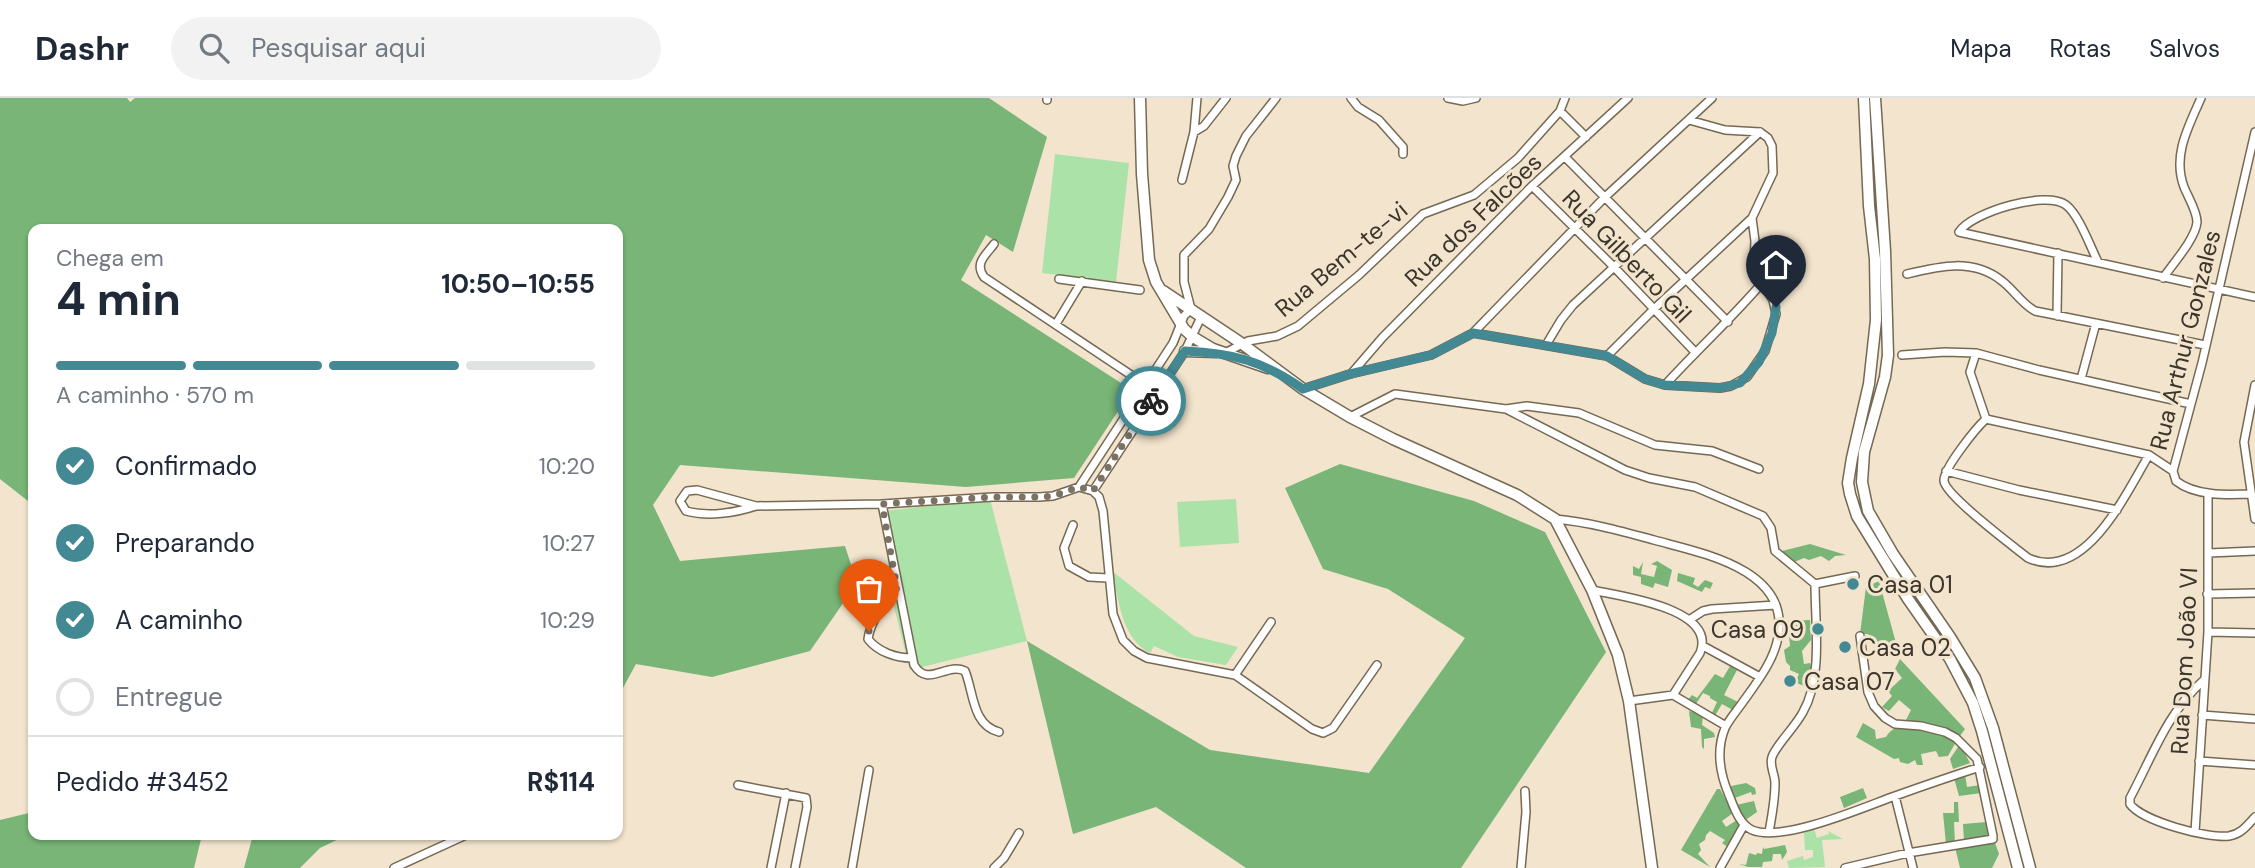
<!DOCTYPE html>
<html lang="pt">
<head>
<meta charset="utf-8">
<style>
  body { margin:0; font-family:"DM Sans",sans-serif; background:#f2f2f3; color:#1f2937; height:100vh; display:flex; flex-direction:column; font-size:26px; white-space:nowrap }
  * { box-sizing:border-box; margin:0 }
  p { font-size:23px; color:#747a83 }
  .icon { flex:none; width:38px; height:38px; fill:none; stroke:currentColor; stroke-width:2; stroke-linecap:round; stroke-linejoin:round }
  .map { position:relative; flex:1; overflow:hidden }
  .panel { position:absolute; left:28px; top:126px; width:595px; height:616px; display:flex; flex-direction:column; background:#fff; border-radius:14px; box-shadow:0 2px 5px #0004 }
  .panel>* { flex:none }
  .pin { position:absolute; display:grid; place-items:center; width:60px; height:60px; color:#fff; margin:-72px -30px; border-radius:50% 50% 50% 0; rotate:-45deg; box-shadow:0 0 7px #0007 }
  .pin .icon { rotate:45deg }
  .courier { position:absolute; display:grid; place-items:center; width:70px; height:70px; margin:-35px; border:5px solid #438994; border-radius:50%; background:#fff; color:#222; box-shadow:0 2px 9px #0007 }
  .overview em { font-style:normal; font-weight:700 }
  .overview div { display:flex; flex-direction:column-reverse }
  .overview { display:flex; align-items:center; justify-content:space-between; height:119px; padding:0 28px }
  h1 { font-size:46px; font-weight:700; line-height:52px }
  .bar { display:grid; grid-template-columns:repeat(4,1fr); gap:10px 7px; align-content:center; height:84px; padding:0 28px }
  .bar i { height:9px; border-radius:5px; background:#e0e1e3 }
  .bar .on { background:#438994 }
  .bar p { grid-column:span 4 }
  .line { display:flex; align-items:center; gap:18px; padding:0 28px; border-top:2px solid #e0e1e3 }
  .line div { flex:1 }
  ol { padding:0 28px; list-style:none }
  li { display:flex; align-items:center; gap:21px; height:77px }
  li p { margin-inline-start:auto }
  li .icon { padding:7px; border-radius:50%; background:#438994; color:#fff; stroke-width:4 }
  li:last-child { color:#747a83 }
  li i { width:38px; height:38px; border:4px solid #e0e1e3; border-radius:50% }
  header { display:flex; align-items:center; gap:42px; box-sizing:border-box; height:98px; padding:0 35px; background:#fff; border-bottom:2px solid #e0e1e3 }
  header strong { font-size:33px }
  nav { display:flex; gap:38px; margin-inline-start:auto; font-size:24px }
  .search { width:490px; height:63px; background:#f2f2f3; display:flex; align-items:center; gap:18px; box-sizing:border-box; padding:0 24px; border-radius:38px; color:#747a83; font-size:26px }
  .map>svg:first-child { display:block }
  .green { fill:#abe2a8 }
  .forest { fill:#78b576 }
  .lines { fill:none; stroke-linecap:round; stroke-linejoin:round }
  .street-casing { stroke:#756954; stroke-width:10 }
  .secondary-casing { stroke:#756954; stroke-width:13 }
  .street { stroke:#fff; stroke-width:7 }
  .secondary { stroke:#fff; stroke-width:10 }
  .done { stroke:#7b7264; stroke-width:7; stroke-dasharray:0 12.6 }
  .route { stroke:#438994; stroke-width:9 }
  .poi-dot { fill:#438994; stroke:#f2e4cd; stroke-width:2.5 }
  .labels { text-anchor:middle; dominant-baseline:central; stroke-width:6; stroke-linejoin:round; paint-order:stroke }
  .street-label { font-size:24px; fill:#3b352c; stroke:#f2e4cd }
  .poi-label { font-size:24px; fill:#3b352c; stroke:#f2e4cd; text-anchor:start }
</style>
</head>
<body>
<header>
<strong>Dashr</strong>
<div class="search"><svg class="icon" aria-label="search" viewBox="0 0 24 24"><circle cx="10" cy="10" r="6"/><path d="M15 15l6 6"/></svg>Pesquisar aqui</div>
<nav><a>Mapa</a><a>Rotas</a><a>Salvos</a></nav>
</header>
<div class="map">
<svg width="2255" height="770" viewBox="0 0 2255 770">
  <rect width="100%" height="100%" fill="#f2e4cd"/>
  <path class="green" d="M1055 56 1129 65 1116 184 1042 175Z
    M990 401 1027 543 910 572 891 497 883 413Z
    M1236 401 1239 445 1180 449 1177 404Z
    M1112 473 1194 538 1238 549 1226 567 1178 559 1154 548 1150 555C1121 540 1119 502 1112 473Z
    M1814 731 1817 740 1829 736 1828 733 1843 741 1822 742 1825 769 1789 770 1787 763 1803 758 1804 762 1813 759V752H1805L1804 735Z"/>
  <path class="forest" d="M0 0H127L130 4 135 0H989L1047 39 1013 154 986 137 961 182 1132 292 1074 380 966 389 680 367 653 407 680 463 845 448 857 485 810 553 712 579 636 566 618 599V131H33V407L0 381Z
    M1340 366 1474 403 1545 434 1606 554 1461 770H1246L1156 709 1073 736 1027 543 1210 652 1369 675 1465 540 1388 491 1323 471 1285 390Z
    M1810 446 1846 457 1835 458 1829 463 1821 458 1809 462 1804 460 1792 465 1778 454Z
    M1657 463 1672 472 1668 489 1655 485 1653 490 1641 486V479L1633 477V468L1639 471 1643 464 1641 476 1654 479 1657 468 1651 466Z
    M1678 475 1695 480 1693 486 1698 489 1705 482 1713 485 1710 491 1713 492 1705 489 1702 494 1677 483Z
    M1879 483 1899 556 1889 552 1891 550 1876 545 1868 536H1860L1866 489Z
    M1810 522 1811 542 1802 553 1804 566 1810 565 1813 574 1810 591 1795 584 1799 576 1790 572V568L1786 564 1784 552 1790 548 1789 538 1784 535 1783 523Z
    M1900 561 1965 631 1959 639 1931 627 1906 622 1911 612 1899 602 1889 613 1882 609 1892 598 1888 593 1902 580 1895 571Z
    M1730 568 1737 572 1724 597 1738 604 1733 612 1722 606 1714 619 1711 617 1717 604 1710 600V598L1703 595 1694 609 1688 602 1692 597 1697 600 1715 576 1723 580Z
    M1689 613 1703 617 1702 627 1714 635 1715 639 1704 641V651L1702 649 1701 631 1691 629Z
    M1863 625 1875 632 1876 641 1886 639C1898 617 1940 632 1956 644L1948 658 1939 659 1936 653 1921 656 1923 667H1917L1915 662 1908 666 1900 664 1899 660 1894 661 1856 639Z
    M1960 646 1970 665 1953 671 1950 661Z
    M1965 676 1967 689 1980 687 1981 695 1959 698 1954 680Z
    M1746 685 1755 690 1756 696 1752 697 1751 694 1732 701 1731 688Z
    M1863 690 1867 700 1844 710 1840 699Z
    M1717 691H1720L1733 715 1722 723 1726 729 1737 722 1744 727 1729 750 1722 745 1725 742 1710 733 1706 737 1705 742 1699 746 1701 752 1698 756 1710 769 1681 752Z
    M1754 703 1757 714 1744 723 1736 707Z
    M1954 704H1958L1959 724H1954L1955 746H1946L1943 715H1954Z
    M33 714V737H202L194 770H0V722Z
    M1987 724 1988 741 1964 743 1963 726Z
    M253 737H347L320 750 300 770H244Z
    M1994 742 1999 756 1992 770H1960L1955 749Z
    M1785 747 1787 754 1782 762 1781 756H1773L1772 763 1763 764 1762 769H1748L1739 766 1746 767 1749 755 1756 757 1757 755 1762 756 1763 749 1764 751Z"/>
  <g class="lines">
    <g class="street-casing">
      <path id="street" d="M1351 0 1358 9 1379 22 1403 49V56
        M1448 0 1463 3 1476 0
        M1047 2V0
        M1560 13 1586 39
        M1194 34 1204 28 1226 0
        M1565 59 1728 224
        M1182 82 1194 34 1197 0
        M1532 88 1614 169 1695 254
        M994 146C986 157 974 165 984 179L1146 287
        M2098 164C2090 148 2079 117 2066 107 2046 92 1972 114 1959 134L2255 199
        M1907 176C1940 168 1973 160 2002 183 2014 192 2021 205 2035 213L2205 247
        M2163 180C2172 167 2196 140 2197 124 2197 113 2188 99 2184 89 2172 57 2189 28 2201 0
        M1059 181 1140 192
        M2057 218 2058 155
        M1056 226 1082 183
        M1473 235 1607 258 1645 281 1665 287 1720 290 1731 288 1747 279 1765 253 1776 216 1773 202 1762 185 1754 165 1755 143 1752 120 1773 75 1772 48 1768 40 1760 34 1725 32 1689 22
        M1546 247 1561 222 1573 207 1760 34
        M1225 255 1248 243 1277 238 1298 228 1359 177 1423 116 1474 97 1518 60 1560 13 1565 0
        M1976 255 1970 274 1986 321
        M1902 257 1945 254 1976 255 2039 272 2191 306
        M1607 258 1654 211 1752 120
        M1351 276 1382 240 1532 88 1628 0
        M2081 281 2096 225
        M1665 287C1697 252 1731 221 1762 185
        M2255 287 2244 344 2255 421
        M1303 291 1350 276 1431 257 1473 235 1604 100 1712 0
        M1506 311 1625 372 1649 380 1695 389 1763 418 1771 430 1775 453 1815 486 1855 478
        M1350 319 1395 296 1506 311 1527 308 1579 315 1655 347 1712 353 1759 371
        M1986 321C1976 330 1943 371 1944 383 1946 398 2013 448 2028 460 2085 486 2126 395 2149 357
        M1986 321 2149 357 2173 373
        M1946 373 2019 392 2117 412
        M1079 389 1173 245 1184 218 1191 211 1184 184V157L1209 131 1228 99 1236 82 1233 68 1236 58 1246 38 1276 0
        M1093 393 1099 399 1103 413 1113 516 1123 542 1134 553 1147 560 1235 577 1312 631 1323 635 1333 630 1377 567
        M1093 393 1185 253 1201 219
        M2250 396C2226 397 2195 398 2176 383L2173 373 2202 265 2255 34
        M882 406 914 567C928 590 946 564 965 573 974 595 972 627 999 634
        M756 408 697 392 687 393 680 403 686 413C708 419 735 415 756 408L882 406 993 399H1039L1053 398 1079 389 1093 393
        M1555 421C1589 424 1621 433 1654 442 1701 455 1791 471 1778 539 1774 564 1754 588 1740 608 1735 615 1729 622 1725 630 1716 652 1720 676 1729 697 1734 709 1739 726 1752 732 1782 745 1864 709 1895 698 1923 688 1952 678 1980 669
        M1073 427 1064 450 1069 468 1089 479 1108 480
        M2209 455 2255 453
        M897 490C885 501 870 525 868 541 878 554 896 560 912 560
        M1592 492C1619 498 1718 510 1700 555L1673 597 1629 603
        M2207 496 2255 495
        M1689 522 1703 513 1712 511 1776 507
        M2208 534 2255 535
        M1860 538 1868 594 1874 608 1885 620 1895 626 1921 628 1945 634 1956 640 1977 661 1993 738
        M1703 548 1760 579
        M1235 577 1271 524
        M2204 582C2168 613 2152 659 2130 700V706C2142 723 2208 741 2229 738 2241 736 2247 728 2255 719
        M1673 597 1726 628
        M2202 617 2255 621
        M2199 663 2255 667
        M738 687 806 700 807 709 795 770
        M1895 698 1913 770
        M1769 734C1772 718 1775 701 1775 685 1775 676 1769 668 1772 659 1776 647 1796 628 1803 614 1823 579 1815 526 1815 486
        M2195 734 2208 534V395
        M394 770 466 737
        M771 770 786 695
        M852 770 869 672
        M994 770 1004 760 1019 735
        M1521 770 1526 714 1525 693
        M1720 770 1744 727
        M1845 770 1908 755 1993 741"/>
    </g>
    <g class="secondary-casing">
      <path id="secondary" d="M1140 0 1142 76 1149 162 1156 184 1184 231 1193 239 1213 251 1268 270
        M1864 0 1869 108 1875 161 1876 222 1869 286 1852 360 1848 385 1850 396 1857 418 1908 501 1950 561 1973 605 1982 633 2018 770
        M1875 0 1885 153 1888 257 1885 279 1864 354 1862 384 1868 413 1893 456 1950 539 1975 580 1993 630 2030 770
        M1163 193 1241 245 1303 291 1350 319 1393 341 1517 397 1555 421 1592 492 1618 557 1629 603 1652 770
        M1185 253 1216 254"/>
    </g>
    <use href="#street" class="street"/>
    <use href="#secondary" class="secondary"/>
  </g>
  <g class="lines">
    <path class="done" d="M869 533 887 502 897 490 882 406 993 399H1039L1053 398 1079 389 1093 393 1151 303"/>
    <path class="route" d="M1151 303 1185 253C1233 255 1263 263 1303 291L1350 276 1431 257 1473 235 1607 258 1645 281 1665 287 1720 290 1740 285 1759 264 1772 235 1776 209"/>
  </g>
  <g class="poi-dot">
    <circle cx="1853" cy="486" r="7"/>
    <circle cx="1818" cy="531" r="7"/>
    <circle cx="1845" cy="549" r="7"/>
    <circle cx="1790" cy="583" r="7"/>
  </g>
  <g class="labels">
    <g class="street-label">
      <text transform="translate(1473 122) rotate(-44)">Rua dos Falcões</text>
      <text transform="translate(1627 158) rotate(46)">Rua Gilberto Gil</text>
      <text transform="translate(1341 161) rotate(-40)">Rua Bem-te-vi</text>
      <text transform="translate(2185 242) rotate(-76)">Rua Arthur Gonzales</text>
      <text transform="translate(2184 563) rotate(-87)">Rua Dom João VI</text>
    </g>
    <g class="poi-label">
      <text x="1867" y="486">Casa 01</text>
      <text x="1804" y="531" text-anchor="end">Casa 09</text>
      <text x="1859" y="549">Casa 02</text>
      <text x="1804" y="583">Casa 07</text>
    </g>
  </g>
</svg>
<div class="pin" style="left:869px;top:533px;background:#ea580c"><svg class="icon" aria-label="bag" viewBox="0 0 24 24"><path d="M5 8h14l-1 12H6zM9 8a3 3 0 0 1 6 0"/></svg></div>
<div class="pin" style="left:1776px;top:209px;background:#1f2937"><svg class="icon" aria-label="home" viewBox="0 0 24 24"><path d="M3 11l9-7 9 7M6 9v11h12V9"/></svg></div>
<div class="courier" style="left:1151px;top:303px"><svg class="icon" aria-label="bike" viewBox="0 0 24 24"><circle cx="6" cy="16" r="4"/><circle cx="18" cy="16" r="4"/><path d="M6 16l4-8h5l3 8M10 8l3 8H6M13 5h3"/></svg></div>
<section class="panel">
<div class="overview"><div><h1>4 min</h1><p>Chega em</p></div><em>10:50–10:55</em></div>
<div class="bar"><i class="on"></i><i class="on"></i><i class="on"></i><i></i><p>A caminho · 570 m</p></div>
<ol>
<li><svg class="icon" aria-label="check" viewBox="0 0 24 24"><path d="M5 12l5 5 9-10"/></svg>Confirmado<p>10:20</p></li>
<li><svg class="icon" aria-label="check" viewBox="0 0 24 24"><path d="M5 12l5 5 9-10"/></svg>Preparando<p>10:27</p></li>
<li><svg class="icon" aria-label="check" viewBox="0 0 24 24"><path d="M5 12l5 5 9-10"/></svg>A caminho<p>10:29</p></li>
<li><i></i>Entregue</li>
</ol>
<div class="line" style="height:91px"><div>Pedido #3452</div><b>R$114</b></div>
</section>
</div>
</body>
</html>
